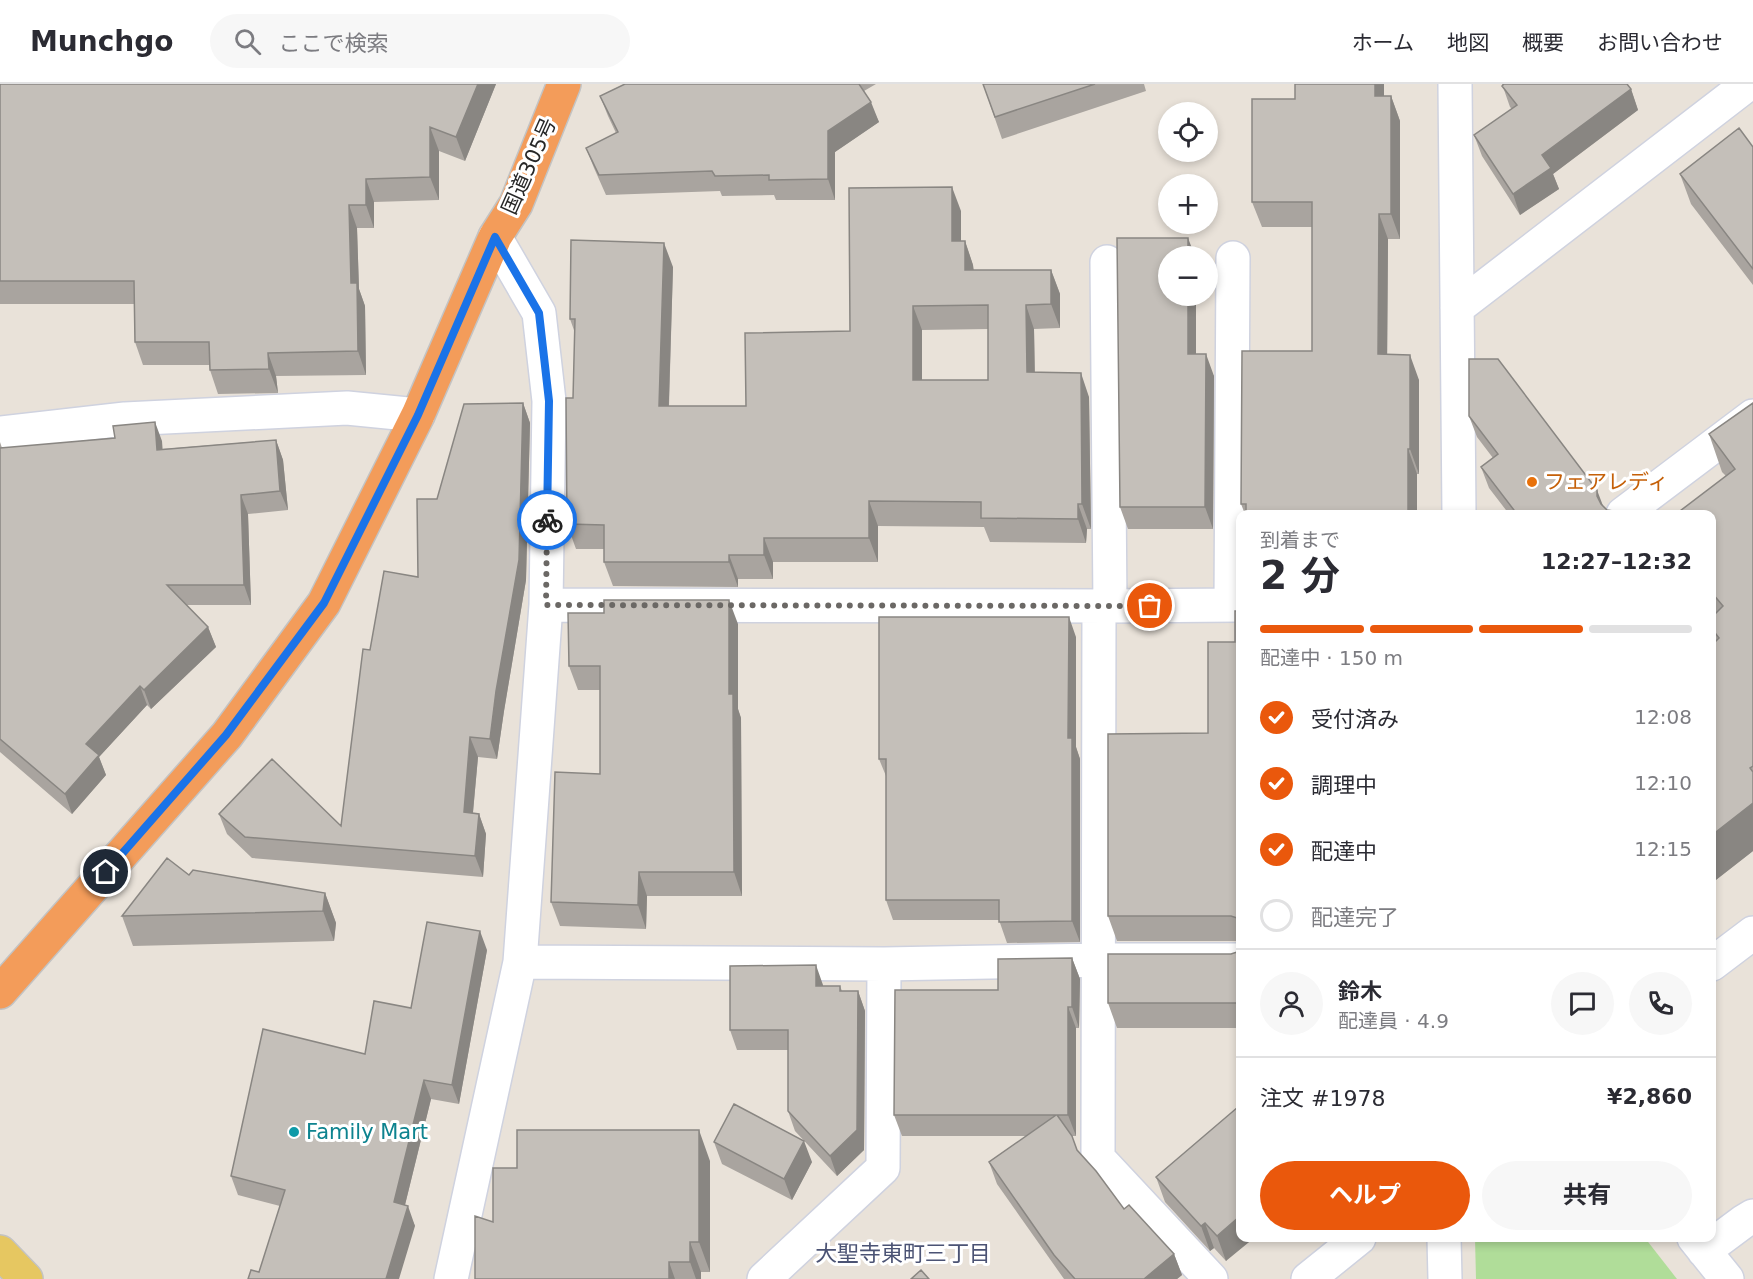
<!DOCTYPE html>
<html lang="ja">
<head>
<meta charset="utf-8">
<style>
  body { margin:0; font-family:"DejaVu Sans","Noto Sans JP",sans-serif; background:#f7f7f7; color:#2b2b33; height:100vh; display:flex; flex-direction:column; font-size:22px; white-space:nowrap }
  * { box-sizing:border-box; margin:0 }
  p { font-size:20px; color:#7c7c81 }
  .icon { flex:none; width:33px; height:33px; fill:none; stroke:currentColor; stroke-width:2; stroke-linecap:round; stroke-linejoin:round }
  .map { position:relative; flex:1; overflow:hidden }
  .sheet { position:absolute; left:1236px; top:426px; width:480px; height:732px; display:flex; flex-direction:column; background:#fff; border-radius:12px; box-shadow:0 3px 9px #0003 }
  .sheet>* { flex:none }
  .tools { position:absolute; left:1158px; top:18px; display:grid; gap:12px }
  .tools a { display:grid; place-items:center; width:60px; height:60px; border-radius:50%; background:#fff; box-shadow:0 3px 9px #0003; font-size:30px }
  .pin { position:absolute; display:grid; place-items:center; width:51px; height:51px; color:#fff; margin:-26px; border:3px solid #fff; border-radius:50%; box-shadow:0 2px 6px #0007 }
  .courier { position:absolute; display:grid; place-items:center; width:60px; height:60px; margin:-30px; border:4px solid #1a73e8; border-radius:50%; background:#fff; color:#222; box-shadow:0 2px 8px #0007 }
  .headline em { font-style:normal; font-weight:700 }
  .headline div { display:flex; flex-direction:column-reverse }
  .headline { display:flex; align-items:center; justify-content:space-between; height:102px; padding:0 24px }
  h1 { font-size:39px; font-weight:700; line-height:45px }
  .bar { display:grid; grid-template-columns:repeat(4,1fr); gap:9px 6px; align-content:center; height:72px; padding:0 24px }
  .bar i { height:8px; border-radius:4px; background:#e1e1e2 }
  .bar .current { background:#ea580c }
  .bar p { grid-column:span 4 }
  .line { display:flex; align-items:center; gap:15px; padding:0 24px; border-top:2px solid #e1e1e2 }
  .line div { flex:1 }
  .round { display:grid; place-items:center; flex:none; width:63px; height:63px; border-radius:32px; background:#f7f7f7 }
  ol { padding:0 24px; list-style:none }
  li { display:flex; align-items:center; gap:18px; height:66px }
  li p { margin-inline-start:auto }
  li .icon { padding:6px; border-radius:50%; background:#ea580c; color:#fff; stroke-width:4 }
  li:last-child { color:#7c7c81 }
  li i { width:33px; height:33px; border:3px solid #e1e1e2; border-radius:50% }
  .action { display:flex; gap:12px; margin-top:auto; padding:12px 24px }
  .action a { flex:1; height:69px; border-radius:36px; background:#ea580c; color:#fff; font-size:24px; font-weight:700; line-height:69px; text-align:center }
  .action a+a { background:#f7f7f7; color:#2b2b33 }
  header { display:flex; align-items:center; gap:36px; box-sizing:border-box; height:84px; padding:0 30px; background:#fff; border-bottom:2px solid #e1e1e2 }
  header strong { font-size:28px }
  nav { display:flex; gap:33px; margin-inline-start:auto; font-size:21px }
  .search { width:420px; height:54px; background:#f7f7f7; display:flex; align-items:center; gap:15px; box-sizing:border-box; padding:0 21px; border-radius:33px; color:#7c7c81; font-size:22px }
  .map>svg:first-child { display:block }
  .green { fill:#b0dd99 }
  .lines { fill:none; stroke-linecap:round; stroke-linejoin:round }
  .minor-casing { stroke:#cfd2df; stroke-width:36 }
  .major-casing { stroke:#c3c3c3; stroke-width:36 }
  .highway-casing { stroke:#c3c3c3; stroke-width:36 }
  .minor { stroke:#fff; stroke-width:33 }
  .major { stroke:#e6c761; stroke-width:33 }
  .highway { stroke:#f39c5a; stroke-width:33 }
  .wall { fill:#a9a49f; fill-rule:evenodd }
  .shaded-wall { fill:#898682 }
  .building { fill:#c4bfb9; stroke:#898682; stroke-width:1.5; fill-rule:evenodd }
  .done { stroke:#6b6865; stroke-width:6; stroke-dasharray:0 10.8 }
  .route { stroke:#1a73e8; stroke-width:8 }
  .food-dot { fill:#e8710a; stroke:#fff; stroke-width:2 }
  .culture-dot { fill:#0f9aa8; stroke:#fff; stroke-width:2 }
  .labels { text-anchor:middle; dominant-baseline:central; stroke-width:6; stroke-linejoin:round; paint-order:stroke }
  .street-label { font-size:21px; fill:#272727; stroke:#fff }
  .food-label { font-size:21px; fill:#c56008; stroke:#fff; text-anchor:start }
  .culture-label { font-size:21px; fill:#0d838f; stroke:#fff; text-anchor:start }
  .neighbourhood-label { font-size:22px; fill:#4b5374; stroke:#fff }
</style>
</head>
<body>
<header>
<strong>Munchgo</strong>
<div class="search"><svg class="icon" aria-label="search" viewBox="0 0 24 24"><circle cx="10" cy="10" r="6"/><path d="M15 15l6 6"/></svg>ここで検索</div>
<nav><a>ホーム</a><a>地図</a><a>概要</a><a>お問い合わせ</a></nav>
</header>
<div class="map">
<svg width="1753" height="1195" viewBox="0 0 1753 1195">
  <rect width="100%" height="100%" fill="#e9e2d9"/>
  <path class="green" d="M1475 1154H1645L1677 1195H1476Z"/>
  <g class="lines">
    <g class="minor-casing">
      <path id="minor" d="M1455 0 1459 430
        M1107 178 1110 522
        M1457 224 1748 0
        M0 349 125 335 347 324 418 331
        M1623 430 1753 332
        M546 521 1110 522 1240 521
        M1231 521 1233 174
        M1099 522 1098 1074 1211 1195
        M520 878 884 880 1098 876H1240
        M1712 880 1753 849
        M1444 1154 1445 1195
        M1694 1154 1727 1195
        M1704 1167 1743 1138 1753 1132
        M451 1195 520 878 546 521 549 317 539 229 495 153
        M764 1195 883 1084 884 880
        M1308 1195 1359 1154"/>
    </g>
    <g class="major-casing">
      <path id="major" d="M0 1168 26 1195"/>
    </g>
    <g class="highway-casing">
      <path id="highway" d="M0 908 227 651 324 519 418 331 495 153 516 120 564 0"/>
    </g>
    <use href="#minor" class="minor"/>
    <use href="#major" class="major"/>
    <use href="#highway" class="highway"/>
  </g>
  <path class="wall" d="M0 0H496L465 77 439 67V116L374 118V144H357L359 205 365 222 366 291 276 292 278 309 218 310 210 286V281H143L135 258 134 220H0Z
    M625 0H876L864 7 879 38 835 68V116H776L774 111 722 112 720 107 606 111 594 84 586 64 616 49 608 32 600 12Z
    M983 0H1144L1146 7 1002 55Z
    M1295 0H1384V12H1391L1400 37V155H1388L1387 270 1419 296V390H1417V430H1245L1241 420 1312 267V143H1262L1252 118 1295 15Z
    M1502 0H1627L1631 5 1638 26 1553 90 1559 105 1520 131 1482 72 1474 51 1512 25 1510 23Z
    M1753 63V201L1691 120 1680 90Z
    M961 127V157H965L973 181 974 186H1051L1060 210V244L1034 245 1035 288 1089 313 1091 445H1087L1086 459 990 458 984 443 878 442V478H773V495H738V503L613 502 604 478V465H576L567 440 573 314 575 249 570 235 673 183 669 322H746L850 247ZM988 245V296H922V246Z
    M1196 212V270L1214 292 1213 445H1128L1120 423Z
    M523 319 530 339 526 496 504 627 497 675 478 673 473 729 479 730 486 750 483 793 252 774 227 750 219 730 341 742 370 566 418 493 437 415Z
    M1753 319V767L1712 799V561L1713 559 1712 555V533L1713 531 1712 529V430L1726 392 1722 388 1709 350Z
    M1469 332 1607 426 1616 430H1509L1489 404 1481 383 1493 374 1477 353Z
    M276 356 283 376 288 426 248 430 251 521H186L208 543 216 563 151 625 147 621 99 673 106 691 72 730 0 668V358L2 364 162 357V365Z
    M1240 527V857H1117L1108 832 1208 649 1235 558Z
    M738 540V625L741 634 742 812H647L646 845 560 842 551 818 600 690V606H578L569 582Z
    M1076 553V663L1080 675V858L1007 859 999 836H893L886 816V692L879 675Z
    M325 809 336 839 334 857 133 862 122 832Z
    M487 866 459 1020 431 1015 405 1121 415 1142 259 1188 280 1122 238 1111 231 1092 365 970 411 924Z
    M1240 867V1154L1226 1177 1214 1164 1210 1167 1165 1118 1156 1093 1238 1023V944H1117L1108 919 1231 870Z
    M1072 874 1080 895 1079 944H1076V1052H1072L1077 1066 1124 1125 1174 1170 1182 1191 1177 1195H1064L997 1100 989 1078 1026 1052H902L894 1031 998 906Z
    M823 902H840L842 907H858L865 927 864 1066 837 1092 795 1047 788 1027V966H737L730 946Z
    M714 1058 812 1078 792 1116 722 1080Z
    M710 1077V1188H701V1195H475L493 1138 517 1084Z"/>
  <path class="shaded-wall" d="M478 0H496L465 77 456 53Z
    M1375 0H1384V37L1375 12Z
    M1631 5 1638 26 1553 90 1559 105 1520 131 1513 110 1542 71Z
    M1391 12 1400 37V155L1391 130Z
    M871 18 879 38 835 68V116L828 95V47Z
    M430 43 439 67V116L430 93Z
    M366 95 374 118V144L366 121Z
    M952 103 961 127V181L952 157Z
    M349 121 357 144 359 205 365 222 366 291 358 267 351 199Z
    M1379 130 1388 155 1387 295 1378 270Z
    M1188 154 1195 172H1188Z
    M965 157 973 181 974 210 965 186Z
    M664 159 673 183 668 346 659 322Z
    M1051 186 1060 210V244L1051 220Z
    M1188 212H1196V292L1188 270Z
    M1026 221 1034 245 1035 313 1027 288Z
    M913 222 922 246V320L913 296Z
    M268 269 276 292 278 309 269 285Z
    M1206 270 1214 292 1213 445 1205 423Z
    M1410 271 1419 296V390L1410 365Z
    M1081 289 1089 313 1091 445 1082 420Z
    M523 319 530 339 526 496 504 627 497 675 490 655Z
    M155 338 162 357 164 385 157 366Z
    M276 356 283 376 288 426 280 407Z
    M1408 365 1417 390V430H1408Z
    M1597 406 1605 427V430L1597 412Z
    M241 411 248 430 251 521 244 501Z
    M869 417 878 442V478L869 454Z
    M1078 420 1087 445 1086 459 1078 435Z
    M764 454 773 478V495L764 471Z
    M729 471 738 495V503L729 478Z
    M729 516 738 540V625L741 634 742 812 734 788 729 610Z
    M1069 533 1076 553V663L1080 675V858L1072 837 1068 654Z
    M208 543 216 563 151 625 144 606Z
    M140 602 147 621 99 673 106 691 72 730 65 710 86 660Z
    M470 653 478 673 471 749 464 728Z
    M1753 719V767L1712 799V751Z
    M479 730 486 750 483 793 475 772Z
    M639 788 647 812 646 845 638 821Z
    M325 809 336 839 334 857 323 827Z
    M480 847 487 866 459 1020 452 1001Z
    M1072 874 1080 895 1079 944 1072 923Z
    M816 881 823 901V922L816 902Z
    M858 907 865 927 864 1066 837 1092 830 1072Z
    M1068 923 1076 944V1052L1068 1031Z
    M424 996 431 1015 401 1137 394 1118Z
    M699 1046 710 1077V1188L699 1158Z
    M804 1057 812 1078 792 1116 784 1095Z
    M408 1122 415 1142 399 1195H386Z
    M1240 1132V1154H1254L1226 1177 1217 1152Z
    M1205 1139 1214 1164 1210 1167 1201 1142Z
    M690 1158 701 1188V1195H696L690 1178Z
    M1174 1170 1182 1191 1177 1195H1144Z
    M669 1178 675 1195H669Z"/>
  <path class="building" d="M0 0H478L456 53 430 43V93L366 95V121H349L351 199H357L358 267 268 269 269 285 210 286 209 258H135L134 197H0Z
    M625 0H859L871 18 828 47V95L769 96V91L715 92 712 87 599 91 586 64 618 48 600 12Z
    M983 0H1095L995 33Z
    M1295 0H1375V12H1391V130H1379L1378 270 1410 271V365H1408V430H1246V420H1241L1242 267H1312V118H1252V15H1295Z
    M1504 0H1627L1631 5 1542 71 1551 84 1513 110 1474 51 1517 21 1502 2Z
    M1739 44 1753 63V185L1680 90Z
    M952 103V157H965V186H1051V220L1026 221 1027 288 1081 289 1082 420H1078V435L981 434V418L869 417V454H764V471H729V478H604V441L567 440 566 314H573L575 235H570L571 156 664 159 659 322H746L745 249 850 247 849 104ZM988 221V296H913V222Z
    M1117 154H1188V172H1168V212H1188V270H1206L1205 423H1120Z
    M1469 275H1498L1597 406V412L1601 420 1607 426 1613 427 1616 430H1517L1481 383 1498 370 1469 332Z
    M523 319 519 476 496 607 490 655 470 653 464 728 479 730 475 772 245 753 219 730 272 675 341 742 363 565 370 566 384 487 418 493 417 415H437L464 320Z
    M1753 319V682L1750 684 1753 688V719L1712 751V561L1719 554 1712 545V533L1723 522 1712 509V430H1676L1735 385 1709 350Z
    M155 338 157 366 276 356 280 407 241 411 244 501H167L208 543 144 606 140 602 86 660 99 671 65 710 0 655V364L115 354 113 342Z
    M604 516H729V610H733L734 788H639L638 821 551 818 555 688 600 690V582H569L568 529H604Z
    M1235 527H1240V835L1231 832H1108V650L1208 649V558H1235Z
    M879 533H1069L1068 654H1072V837L999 838V816H886V675H879Z
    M167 774 189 791 193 786 325 809 323 827 122 832Z
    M427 838 480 847 452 1001 424 996 394 1118 408 1122 386 1195H248L251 1186 259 1188 285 1106 231 1092 263 945 365 970 374 917 411 924Z
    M1240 867V1132L1217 1152 1205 1139 1201 1142 1156 1093 1238 1023V919H1108V870H1231Z
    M1072 874V923H1068V1031H1057L1072 1052 1077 1066 1096 1087 1124 1125 1129 1121 1174 1170 1144 1195H1075L1054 1171 989 1078 1056 1031H894L895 906H998V875Z
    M816 881V902H840V907H858L857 1046 830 1072 788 1027V946H730V882Z
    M734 1020 804 1057 784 1095 714 1058Z
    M517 1046H699V1158H690V1178H669V1195H475V1132L493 1138V1084H517Z
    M921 1186 929 1195H911Z"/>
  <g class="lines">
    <path class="done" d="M547 436 546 521 1150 522"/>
    <path class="route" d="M106 788 226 651 324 519 418 331 495 153 539 229 549 317 547 436"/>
  </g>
  <circle class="food-dot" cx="1532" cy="398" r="6"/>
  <circle class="culture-dot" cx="294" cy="1048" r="6"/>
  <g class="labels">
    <g class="street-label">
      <text transform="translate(529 82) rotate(-66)">国道305号</text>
    </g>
    <g class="food-label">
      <text x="1544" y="398">フェアレディ</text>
    </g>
    <g class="culture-label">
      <text x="306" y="1048">Family Mart</text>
    </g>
    <g class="neighbourhood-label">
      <text x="903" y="1169">大聖寺東町三丁目</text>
    </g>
  </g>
</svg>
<div class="tools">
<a><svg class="icon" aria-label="locate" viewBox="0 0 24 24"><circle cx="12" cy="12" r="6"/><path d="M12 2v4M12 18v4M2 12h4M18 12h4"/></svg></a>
<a>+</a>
<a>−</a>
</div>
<div class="pin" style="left:1150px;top:522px;background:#ea580c"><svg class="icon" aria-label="bag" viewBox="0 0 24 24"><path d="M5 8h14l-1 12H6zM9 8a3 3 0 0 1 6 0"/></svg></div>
<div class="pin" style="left:106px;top:788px;background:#1f2937"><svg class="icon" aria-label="home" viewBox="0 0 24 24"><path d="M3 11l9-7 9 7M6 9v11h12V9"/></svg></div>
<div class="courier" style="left:547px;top:436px"><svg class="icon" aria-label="bike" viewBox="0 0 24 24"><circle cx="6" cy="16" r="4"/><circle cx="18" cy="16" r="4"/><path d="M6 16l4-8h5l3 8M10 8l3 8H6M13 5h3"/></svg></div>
<section class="sheet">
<div class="headline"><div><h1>2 分</h1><p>到着まで</p></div><em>12:27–12:32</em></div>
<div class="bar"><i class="current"></i><i class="current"></i><i class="current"></i><i></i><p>配達中 · 150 m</p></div>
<ol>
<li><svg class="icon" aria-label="check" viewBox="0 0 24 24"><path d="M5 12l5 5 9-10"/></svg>受付済み<p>12:08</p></li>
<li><svg class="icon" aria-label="check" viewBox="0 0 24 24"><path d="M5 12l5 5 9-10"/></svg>調理中<p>12:10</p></li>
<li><svg class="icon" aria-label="check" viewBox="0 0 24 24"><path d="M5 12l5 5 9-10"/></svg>配達中<p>12:15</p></li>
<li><i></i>配達完了</li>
</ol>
<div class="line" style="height:108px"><a class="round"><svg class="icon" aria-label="person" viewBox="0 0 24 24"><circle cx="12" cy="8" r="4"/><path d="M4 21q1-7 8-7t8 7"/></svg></a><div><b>鈴木</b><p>配達員 · 4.9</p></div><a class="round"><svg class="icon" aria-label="chat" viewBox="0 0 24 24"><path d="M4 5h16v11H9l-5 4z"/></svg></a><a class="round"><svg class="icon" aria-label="phone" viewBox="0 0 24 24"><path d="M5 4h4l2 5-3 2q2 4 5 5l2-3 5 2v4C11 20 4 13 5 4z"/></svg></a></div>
<div class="line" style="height:78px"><div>注文 #1978</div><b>¥2,860</b></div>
<div class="action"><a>ヘルプ</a><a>共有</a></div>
</section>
</div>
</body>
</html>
